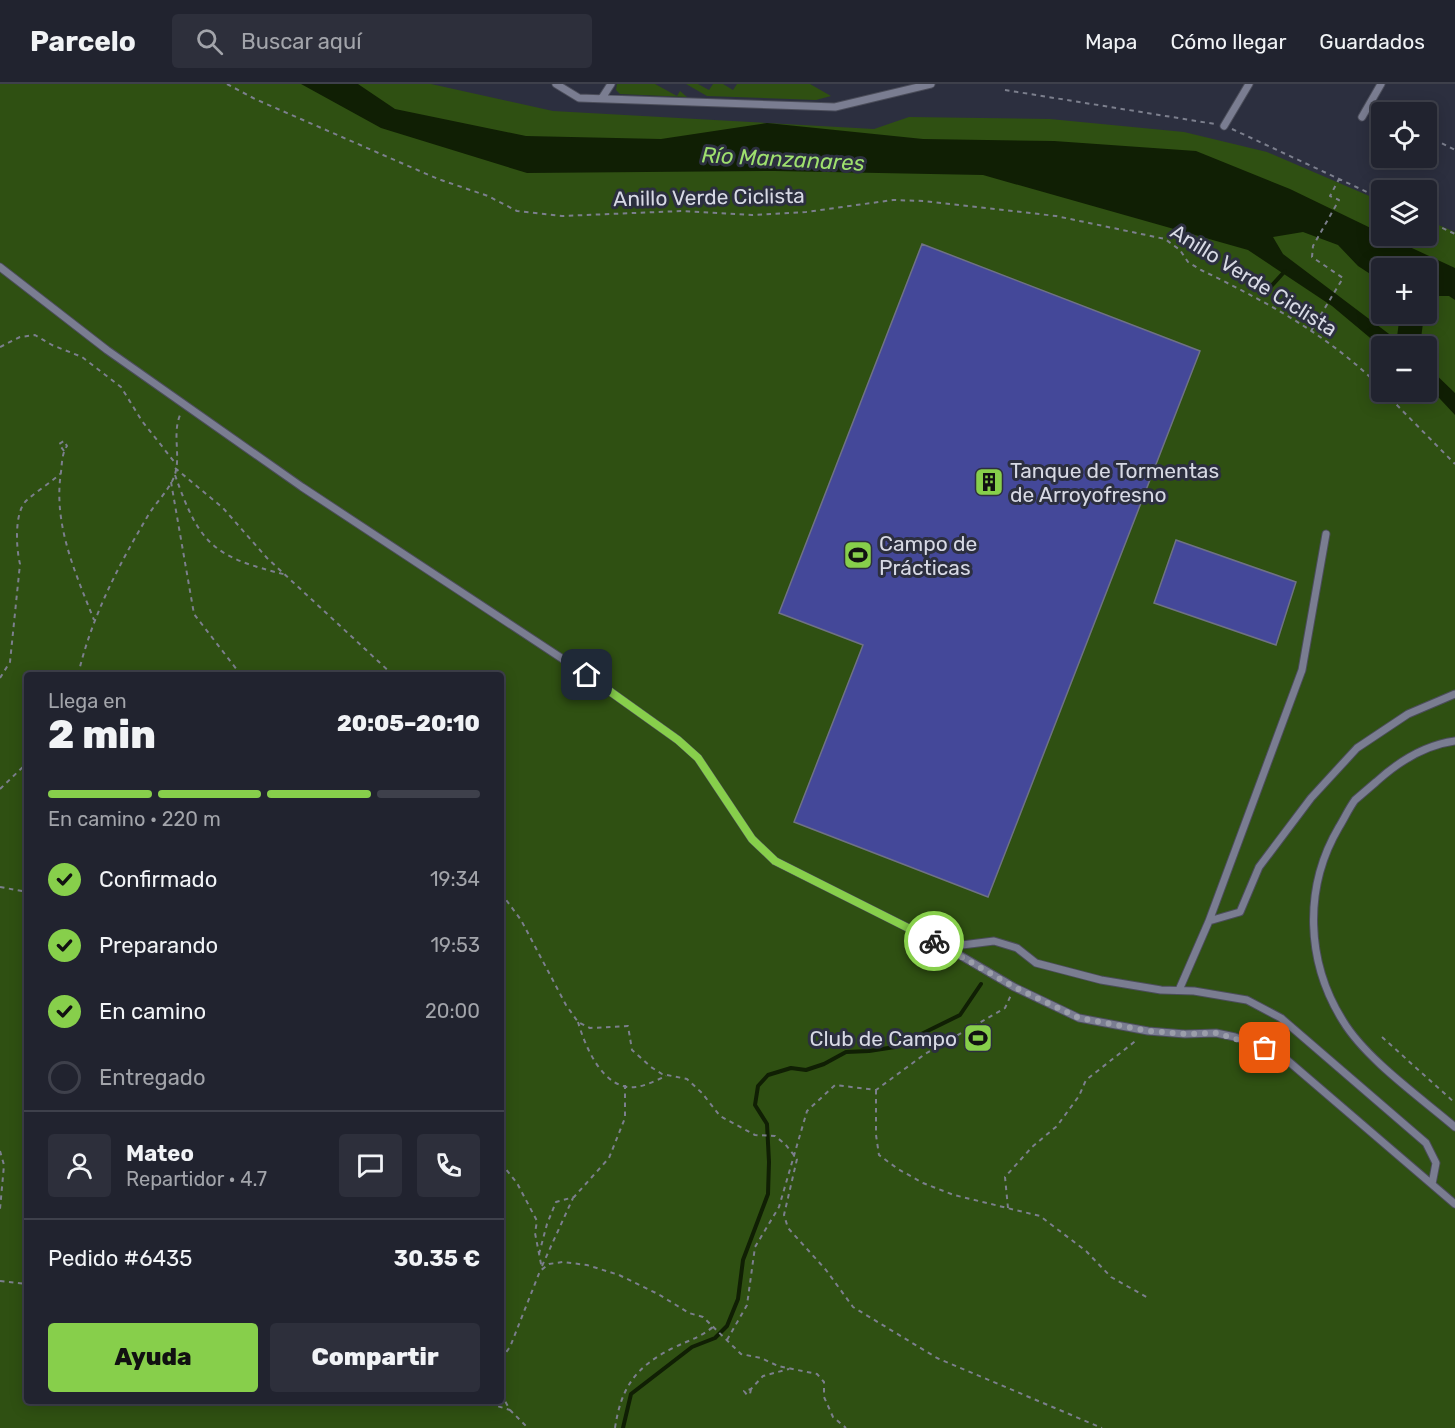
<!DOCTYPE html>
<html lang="es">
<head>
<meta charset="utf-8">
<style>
  body { margin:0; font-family:Rubik,sans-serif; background:#2d2f3b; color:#f1f3f6; height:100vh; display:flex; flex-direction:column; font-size:22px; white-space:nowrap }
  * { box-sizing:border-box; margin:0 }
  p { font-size:20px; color:#a2a4aa }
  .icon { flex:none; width:33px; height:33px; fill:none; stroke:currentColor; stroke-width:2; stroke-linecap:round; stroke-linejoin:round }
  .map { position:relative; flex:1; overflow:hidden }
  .details { position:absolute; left:24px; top:588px; width:480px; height:732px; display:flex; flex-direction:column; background:#21232f; border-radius:6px; box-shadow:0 3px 15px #0003,0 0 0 2px #3e404b }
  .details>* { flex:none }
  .buttons { position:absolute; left:1371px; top:18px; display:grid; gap:12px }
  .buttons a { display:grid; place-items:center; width:66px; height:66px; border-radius:6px; background:#21232f; box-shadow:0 3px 15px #0003,0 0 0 2px #3e404b; font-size:30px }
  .pin { position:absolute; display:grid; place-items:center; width:51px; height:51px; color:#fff; margin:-26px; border-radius:12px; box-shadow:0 3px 9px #0006 }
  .courier { position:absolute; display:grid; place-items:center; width:60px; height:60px; margin:-30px; border:4px solid #87cf4b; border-radius:50%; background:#fff; color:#222; box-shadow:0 2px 8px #0007 }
  .overview em { font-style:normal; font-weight:800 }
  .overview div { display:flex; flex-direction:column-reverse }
  .overview { display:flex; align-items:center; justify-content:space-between; height:102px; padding:0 24px }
  h1 { font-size:39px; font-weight:800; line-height:45px }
  .bar { display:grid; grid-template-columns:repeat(4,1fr); gap:9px 6px; align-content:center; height:72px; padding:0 24px }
  .bar i { height:8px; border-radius:4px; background:#3e404b }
  .bar .on { background:#87cf4b }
  .bar p { grid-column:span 4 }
  .line { display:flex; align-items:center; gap:15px; padding:0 24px; border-top:2px solid #3e404b }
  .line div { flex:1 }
  .round { display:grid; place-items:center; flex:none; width:63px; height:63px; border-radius:6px; background:#2d2f3b }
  ol { padding:0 24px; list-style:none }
  li { display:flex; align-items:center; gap:18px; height:66px }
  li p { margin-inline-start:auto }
  li .icon { padding:6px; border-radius:50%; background:#87cf4b; color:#111; stroke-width:4 }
  li:last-child { color:#a2a4aa }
  li i { width:33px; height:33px; border:3px solid #3e404b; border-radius:50% }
  .button { display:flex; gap:12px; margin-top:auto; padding:12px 24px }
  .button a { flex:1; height:69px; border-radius:6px; background:#87cf4b; color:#111; font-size:24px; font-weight:800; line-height:69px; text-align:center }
  .button a+a { background:#2d2f3b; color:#f1f3f6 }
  header { display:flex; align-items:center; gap:36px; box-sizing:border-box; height:84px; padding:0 30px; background:#21232f; border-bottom:2px solid #3e404b }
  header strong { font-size:28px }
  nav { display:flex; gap:33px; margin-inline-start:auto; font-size:21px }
  .search { width:420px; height:54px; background:#2d2f3b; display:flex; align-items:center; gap:15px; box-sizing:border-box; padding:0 21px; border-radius:6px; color:#a2a4aa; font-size:22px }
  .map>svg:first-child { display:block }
  .green { fill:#2f5012; fill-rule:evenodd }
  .water { fill:#101f04 }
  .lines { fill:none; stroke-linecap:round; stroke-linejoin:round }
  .stream { stroke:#101f04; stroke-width:4 }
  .river { stroke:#101f04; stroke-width:24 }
  .building { fill:#444899; stroke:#6f7285; stroke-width:1.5 }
  .service-casing { stroke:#4b4d5a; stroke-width:9 }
  .path { stroke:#7c7f8d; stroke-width:2; stroke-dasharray:4.5 4.5; stroke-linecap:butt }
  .service { stroke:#7a7d91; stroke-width:7 }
  .done { stroke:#9b9eaa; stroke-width:6; stroke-dasharray:0 10.8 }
  .route { stroke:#87cf4b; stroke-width:8 }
  .labels { text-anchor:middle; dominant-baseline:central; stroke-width:6; stroke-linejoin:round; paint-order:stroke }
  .street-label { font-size:21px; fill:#d7d9e4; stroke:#2c2f3f }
  .poi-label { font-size:21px; fill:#d7d9e4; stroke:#2c2f3f; text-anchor:start }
  .water-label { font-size:22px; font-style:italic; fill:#9edf6e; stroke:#2c2f3f }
</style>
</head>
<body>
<header>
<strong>Parcelo</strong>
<div class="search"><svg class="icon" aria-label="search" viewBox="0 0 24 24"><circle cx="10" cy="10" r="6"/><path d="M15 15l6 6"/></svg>Buscar aquí</div>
<nav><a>Mapa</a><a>Cómo llegar</a><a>Guardados</a></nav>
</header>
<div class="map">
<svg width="1455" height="1344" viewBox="0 0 1455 1344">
  <rect width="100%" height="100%" fill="#2c2f3f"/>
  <path class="green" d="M0 0H431L553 27 874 45 909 33 1050 35 1184 48 1267 68 1381 117 1382 152H1426L1427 136 1455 148V1344H0ZM1382 184H1426V230H1382ZM1382 262H1426V308H1382ZM27 591H501V1317H27Z
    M617 0H655L677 12 680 7 687 13 620 10 616 6Z
    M686 0H698L709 6 713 0H723L733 6 737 0H810L831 12 816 16 707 12Z"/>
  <path class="water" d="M301 0H358L395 25 526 52 661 55 767 39 923 55 1054 57 1196 67 1290 105 1381 149 1382 152H1386L1455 184V216L1449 212H1427L1426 184H1382L1381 197 1358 182 1338 161 1303 148 1273 153 1283 170 1405 262 1381 263 1332 222 1248 166 983 91 775 87 527 89 381 44Z
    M1427 282 1455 309V331L1427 301Z"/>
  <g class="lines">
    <path class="stream" d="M1265 209 1285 187
      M623 1344 631 1310 692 1263 715 1254 727 1242 738 1215 743 1176 768 1110 769 1078 767 1040 755 1021 758 1002 768 991 791 984 806 986 824 980 846 968 869 967 895 963 960 931 981 900"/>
    <path class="river" d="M1408 262 1412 230"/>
  </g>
  <path class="building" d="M922 160 1200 267 988 813 794 738 863 561 779 529Z
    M1176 456 1296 498 1276 561 1154 519Z"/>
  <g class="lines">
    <g class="service-casing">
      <path id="service" d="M556 0 579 14 835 23 931 0
        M602 14 611 0
        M1362 33 1381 0
        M1224 42 1249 0
        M0 183 107 266 302 403 587 591 678 656 698 674 752 755 775 777 946 863 1014 903 1079 934 1148 947 1185 950 1216 949 1235 953 1280 970 1455 1120
        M1455 657C1425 661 1398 678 1376 698 1369 704 1362 710 1355 716 1349 724 1344 735 1339 743 1303 804 1306 878 1343 937 1366 975 1420 1013 1455 1043
        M1209 837 1240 828 1259 783 1311 714 1357 664 1408 630 1455 610
        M946 863 994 857 1017 864 1036 879 1101 896 1161 906 1194 907 1247 916 1281 934 1426 1059 1436 1079 1432 1100
        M1179 906 1209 837 1302 586 1326 450"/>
    </g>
    <path class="path" d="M227 0 255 15 438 95 488 112 517 127 562 132 682 127 752 131 806 128 893 116 924 117 1056 132 1165 155 1180 166 1188 178 1201 186C1265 217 1332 253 1382 305
      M1005 6 1215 40
      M1378 24 1386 28
      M1232 45 1382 115
      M1426 51 1455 66
      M1426 136 1455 150
      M1311 247 1343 194 1312 173 1313 162 1339 116 1330 112 1339 95
      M0 263 20 253 35 251 52 261 82 273 121 303 142 337 176 380
      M1384 308 1455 380
      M64 367 59 360 64 357 67 362C62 369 62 379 61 388 53 440 75 488 94 536
      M175 384 223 424 267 474 393 591
      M175 391C200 462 214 473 287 491
      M171 398 194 530 241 591
      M78 591C91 535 117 484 146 435 154 420 168 408 174 393 182 373 171 349 181 329
      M0 594 10 578 20 480C16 464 14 427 27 416 37 407 50 399 60 390
      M0 705 27 679
      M0 803 27 808
      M501 809 521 836 566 921 578 938 590 944 628 942 632 966 651 983 662 990 687 995 702 1009 720 1032 755 1051 775 1052 785 1060 797 1075 784 1131 788 1144 826 1186 853 1223 937 1274 1102 1344
      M578 938C585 962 603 1007 636 1003 645 1002 657 996 666 992
      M1382 953 1455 1019
      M876 1006V1051L879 1071 898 1085 923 1099 954 1111 1040 1132 1086 1167 1111 1193 1150 1215
      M0 1067 4 1081 0 1125
      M501 1079 517 1099 537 1137 535 1149 542 1185
      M1008 1124 1005 1093 1032 1063 1057 1042 1079 1012 1086 996 1138 955
      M539 1170 547 1140 556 1118 574 1113 609 1074 625 1034V1001
      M542 1182 573 1114
      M0 1197 27 1200
      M727 1256 747 1221 755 1163 779 1123 807 1027 835 1001 876 1006 925 970 1005 924 1011 911
      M501 1275 510 1263 540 1187 549 1180 563 1178 587 1181 619 1191 658 1210 689 1229 703 1233 741 1270 761 1274 778 1282 817 1290 824 1298V1313L833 1333 846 1344
      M751 1305 750 1310 747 1311 744 1307 751 1305 763 1292 789 1285
      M501 1310 510 1326 528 1344
      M481 1317 510 1326
      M615 1344C621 1304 635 1283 673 1264 689 1256 700 1254 714 1242"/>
    <use href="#service" class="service"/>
  </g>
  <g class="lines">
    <path class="done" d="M934 857 1014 903 1079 934 1148 947 1185 950 1216 949 1265 964"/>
    <path class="route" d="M587 591 678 656 698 674 752 755 775 777 934 857"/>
  </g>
  <defs>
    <g id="building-square" transform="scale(1.5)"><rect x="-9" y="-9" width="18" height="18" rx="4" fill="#87cf4b" stroke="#2c2f3f"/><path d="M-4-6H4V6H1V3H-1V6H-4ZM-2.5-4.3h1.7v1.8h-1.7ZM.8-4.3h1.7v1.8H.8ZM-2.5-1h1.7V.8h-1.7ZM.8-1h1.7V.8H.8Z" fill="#111"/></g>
    <g id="stadium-square" transform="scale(1.5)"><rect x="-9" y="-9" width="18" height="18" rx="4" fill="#87cf4b" stroke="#2c2f3f"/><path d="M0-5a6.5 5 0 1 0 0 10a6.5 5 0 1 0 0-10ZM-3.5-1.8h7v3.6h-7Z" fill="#111"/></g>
  </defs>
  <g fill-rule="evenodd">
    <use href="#building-square" x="989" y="398"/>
    <use href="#stadium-square" x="858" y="471"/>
    <use href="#stadium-square" x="978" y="954"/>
  </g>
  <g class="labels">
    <g class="street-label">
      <text transform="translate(709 113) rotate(-1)">Anillo Verde Ciclista</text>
      <text transform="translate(1254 196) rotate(32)">Anillo Verde Ciclista</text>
    </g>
    <g class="poi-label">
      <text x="1010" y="386">Tanque de Tormentas<tspan x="1010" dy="24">de Arroyofresno</tspan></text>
      <text x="879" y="459">Campo de<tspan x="879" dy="24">Prácticas</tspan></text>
      <text x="957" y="954" text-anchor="end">Club de Campo</text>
    </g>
    <g class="water-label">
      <text transform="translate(783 75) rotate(3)">Río Manzanares</text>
    </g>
  </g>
</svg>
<div class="buttons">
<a><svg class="icon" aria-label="locate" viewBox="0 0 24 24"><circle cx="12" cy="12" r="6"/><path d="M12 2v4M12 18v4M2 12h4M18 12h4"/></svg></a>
<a><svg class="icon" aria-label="layers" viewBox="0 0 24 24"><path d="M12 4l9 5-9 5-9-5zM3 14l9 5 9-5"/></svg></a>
<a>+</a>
<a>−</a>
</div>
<div class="pin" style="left:1265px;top:964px;background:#ea580c"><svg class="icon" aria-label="bag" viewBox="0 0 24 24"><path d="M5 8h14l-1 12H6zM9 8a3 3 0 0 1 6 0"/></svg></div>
<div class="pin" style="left:587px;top:591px;background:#1f2937"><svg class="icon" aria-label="home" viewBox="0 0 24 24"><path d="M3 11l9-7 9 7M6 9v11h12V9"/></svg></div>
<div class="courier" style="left:934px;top:857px"><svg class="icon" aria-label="bike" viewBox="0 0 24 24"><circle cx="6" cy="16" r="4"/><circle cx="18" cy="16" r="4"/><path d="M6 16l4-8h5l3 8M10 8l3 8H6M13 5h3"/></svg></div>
<section class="details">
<div class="overview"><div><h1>2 min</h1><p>Llega en</p></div><em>20:05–20:10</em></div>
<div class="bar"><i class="on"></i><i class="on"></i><i class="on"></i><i></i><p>En camino · 220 m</p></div>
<ol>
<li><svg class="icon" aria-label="check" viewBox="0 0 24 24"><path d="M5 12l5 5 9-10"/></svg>Confirmado<p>19:34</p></li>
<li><svg class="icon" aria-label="check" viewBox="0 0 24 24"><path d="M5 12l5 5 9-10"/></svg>Preparando<p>19:53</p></li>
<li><svg class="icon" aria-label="check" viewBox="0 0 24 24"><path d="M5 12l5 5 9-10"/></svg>En camino<p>20:00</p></li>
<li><i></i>Entregado</li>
</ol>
<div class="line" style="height:108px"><a class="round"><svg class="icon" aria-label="person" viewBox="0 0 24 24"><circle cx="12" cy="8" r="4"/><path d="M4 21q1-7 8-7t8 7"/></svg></a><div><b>Mateo</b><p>Repartidor · 4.7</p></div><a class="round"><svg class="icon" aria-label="chat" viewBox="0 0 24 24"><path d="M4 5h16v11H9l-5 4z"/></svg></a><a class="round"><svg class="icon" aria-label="phone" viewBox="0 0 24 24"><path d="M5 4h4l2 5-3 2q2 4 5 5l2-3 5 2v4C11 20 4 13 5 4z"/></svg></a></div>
<div class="line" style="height:78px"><div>Pedido #6435</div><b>30.35 €</b></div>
<div class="button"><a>Ayuda</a><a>Compartir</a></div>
</section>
</div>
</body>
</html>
